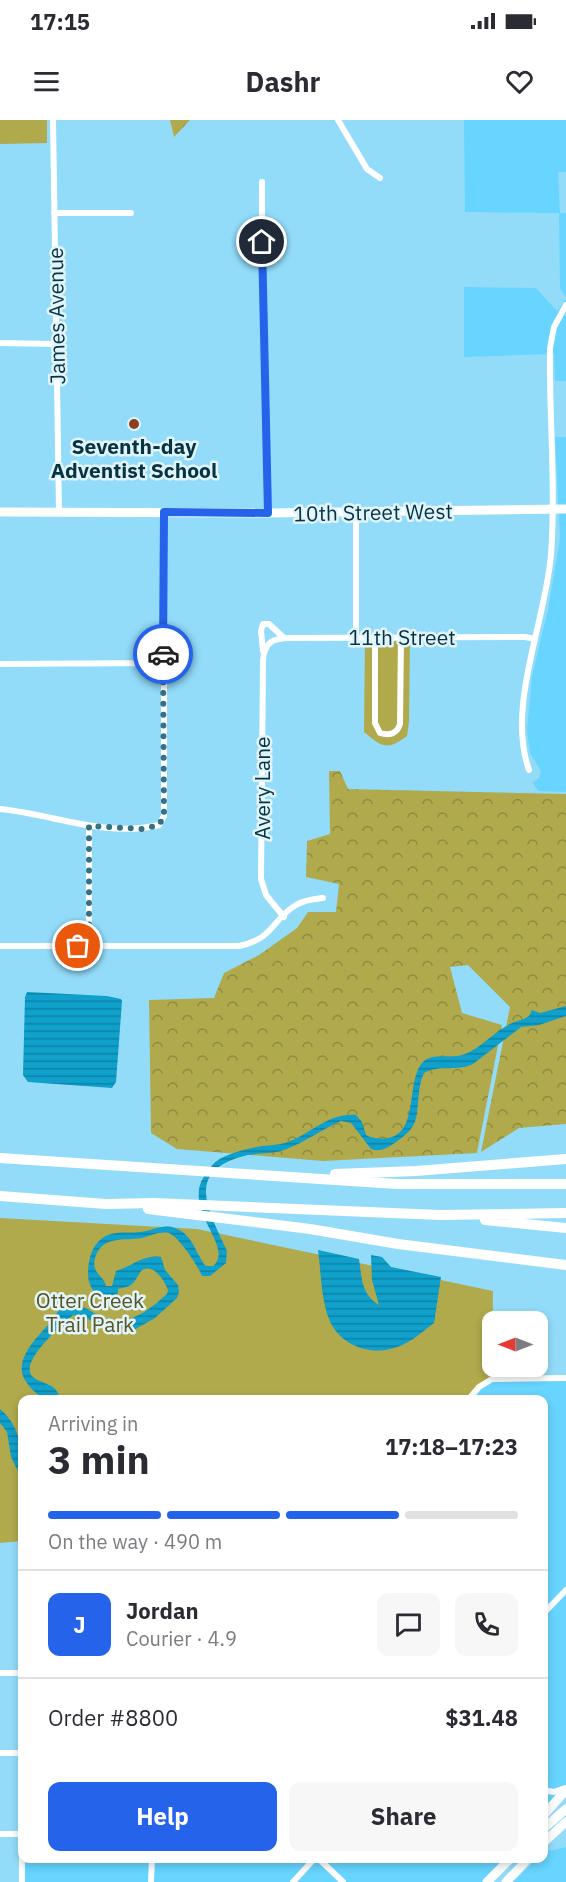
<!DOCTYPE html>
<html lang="en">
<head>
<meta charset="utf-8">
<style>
  body { margin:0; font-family:"IBM Plex Sans",sans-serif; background:#f7f7f7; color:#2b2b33; height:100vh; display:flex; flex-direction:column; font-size:22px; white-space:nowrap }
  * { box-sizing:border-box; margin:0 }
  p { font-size:20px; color:#7c7c81 }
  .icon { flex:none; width:33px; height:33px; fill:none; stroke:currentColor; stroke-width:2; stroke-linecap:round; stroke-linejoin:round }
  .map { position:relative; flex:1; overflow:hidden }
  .side { position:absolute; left:18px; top:1275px; width:530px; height:468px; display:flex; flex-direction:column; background:#fff; border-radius:12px; box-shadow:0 3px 9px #0003 }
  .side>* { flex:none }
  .needle { width:39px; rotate:270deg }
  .fabs { position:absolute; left:482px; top:1191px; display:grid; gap:12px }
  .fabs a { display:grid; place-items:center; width:66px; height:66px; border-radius:12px; background:#fff; box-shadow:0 3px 9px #0003; font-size:30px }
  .pin { position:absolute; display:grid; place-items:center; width:51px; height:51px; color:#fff; margin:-26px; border:3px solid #fff; border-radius:50%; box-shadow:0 2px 6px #0007 }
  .courier { position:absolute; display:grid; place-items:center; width:60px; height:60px; margin:-30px; border:4px solid #2563eb; border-radius:50%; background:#fff; color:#222; box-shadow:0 2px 8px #0007 }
  .summary em { font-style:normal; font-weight:700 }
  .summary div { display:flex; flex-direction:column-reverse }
  .summary { display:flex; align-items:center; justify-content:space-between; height:102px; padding:0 30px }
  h1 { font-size:39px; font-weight:700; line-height:45px }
  .bar { display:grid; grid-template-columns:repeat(4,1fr); gap:9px 6px; align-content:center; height:72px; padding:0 30px }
  .bar i { height:8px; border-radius:4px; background:#e1e1e2 }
  .bar .selected { background:#2563eb }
  .bar p { grid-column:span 4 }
  .line { display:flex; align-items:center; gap:15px; padding:0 30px; border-top:2px solid #e1e1e2 }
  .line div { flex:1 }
  .round { display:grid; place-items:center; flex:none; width:63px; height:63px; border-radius:12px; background:#f7f7f7 }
  .action { display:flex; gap:12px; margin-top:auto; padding:12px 30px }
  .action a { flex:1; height:69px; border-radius:12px; background:#2563eb; color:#fff; font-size:24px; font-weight:700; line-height:69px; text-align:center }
  .action a+a { background:#f7f7f7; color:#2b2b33 }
  .status { display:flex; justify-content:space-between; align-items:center; height:42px; padding:0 30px; background:#fff; direction:ltr }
  .status svg { height:16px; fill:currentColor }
  header { display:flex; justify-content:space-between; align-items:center; height:78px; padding:0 30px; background:#fff; font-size:27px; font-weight:700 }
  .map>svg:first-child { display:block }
  .built { fill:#67d5ff }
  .green { fill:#b0aa4c }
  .forest { fill:url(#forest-crowns) }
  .water { fill:url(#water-rules) }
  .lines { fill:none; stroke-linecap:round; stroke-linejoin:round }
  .street { stroke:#fff; stroke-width:6 }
  .secondary { stroke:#fff; stroke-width:9 }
  .primary { stroke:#fff; stroke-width:9 }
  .highway { stroke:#fff; stroke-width:10 }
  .done { stroke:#386f83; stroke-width:6; stroke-dasharray:0 10.8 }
  .route { stroke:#2563eb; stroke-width:8 }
  .poi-dot { fill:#88421c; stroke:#e2f4fb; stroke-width:2 }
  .labels { text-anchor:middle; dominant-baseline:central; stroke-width:5; stroke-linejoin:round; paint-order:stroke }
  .street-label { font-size:21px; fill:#073443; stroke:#e2f4fb }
  .poi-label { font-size:21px; font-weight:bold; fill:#073443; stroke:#e2f4fb }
  .park-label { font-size:21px; fill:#585520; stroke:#e2f4fb }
</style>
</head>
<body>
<div class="status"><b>17:15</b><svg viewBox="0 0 49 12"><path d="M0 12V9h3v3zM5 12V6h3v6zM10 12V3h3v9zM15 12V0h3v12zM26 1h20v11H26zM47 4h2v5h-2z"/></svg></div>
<header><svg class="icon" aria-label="menu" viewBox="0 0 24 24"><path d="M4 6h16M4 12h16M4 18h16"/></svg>Dashr<svg class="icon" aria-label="heart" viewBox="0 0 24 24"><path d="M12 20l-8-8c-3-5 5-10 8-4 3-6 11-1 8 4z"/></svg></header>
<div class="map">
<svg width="566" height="1762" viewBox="0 0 566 1762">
  <defs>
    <pattern id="forest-crowns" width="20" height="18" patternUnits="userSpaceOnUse" patternTransform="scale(1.5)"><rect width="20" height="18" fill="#b0aa4c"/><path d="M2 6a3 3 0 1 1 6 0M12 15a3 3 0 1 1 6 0" fill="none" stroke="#8d8b41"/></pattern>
    <pattern id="water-rules" width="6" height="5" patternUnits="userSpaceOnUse" patternTransform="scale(1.5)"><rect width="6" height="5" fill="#0fa0cb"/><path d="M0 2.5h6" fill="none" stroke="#0c83a6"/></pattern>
  </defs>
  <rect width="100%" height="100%" fill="#92dcfa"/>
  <path class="built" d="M464 0H566V52H558L560 93H566V177L560 169 559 93 465 92Z
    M464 167 536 168 557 191 566 179V261H555L554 234 464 237Z
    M555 317H566V672L538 671 533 663 539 658 541 651 530 633 527 610 532 556 548 490 560 418Z
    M492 1259H566V1670L543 1696V1280H468Z
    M566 1727V1762H513L537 1739 543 1738V1732L547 1728 550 1731Z
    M22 1738 505 1739 483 1762H22Z"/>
  <path class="green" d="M0 0H47V23L0 24Z
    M365 517H410L409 602 407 616C387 631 382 627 364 612Z
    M0 1098 197 1109 493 1171 492 1259 468 1280H22V1421L0 1423Z"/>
  <path class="forest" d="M170 0H190L174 17Z
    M329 651H340L348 669 566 674V1004L519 1008 481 1032 510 887 468 845 450 847 462 893 502 905 477 1033 323 1041 177 1029 151 1013 149 880 214 878 224 853 259 835 297 808 308 792H336L339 764 306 757 307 721 330 714Z"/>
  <path class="water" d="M27 872 107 876 121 879 122 881 116 962 112 968 28 962 23 955 25 877Z
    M566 886V896L539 905 521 907 473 944C457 952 440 944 424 953 421 959 420 965 419 972 416 1001 419 1007 393 1024 386 1029 379 1032 371 1029L351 1003 341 1001C321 1010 304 1023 284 1030 273 1034 259 1033 248 1035 183 1050 208 1089 227 1131L226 1143 210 1156H202C198 1146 179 1117 169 1113 160 1111 150 1116 142 1118 124 1121 102 1115 95 1138 91 1154 104 1155 106 1166H112L116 1151C133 1146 143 1134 161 1137L165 1150 178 1165 179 1172 177 1178 155 1198 132 1211 100 1205 84 1197 73 1195C63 1204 17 1243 33 1257 39 1262 48 1263 54 1268 57 1270 59 1276 61 1279H43C38 1274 31 1270 27 1263 11 1243 35 1219 49 1204 54 1199 56 1190 64 1188 85 1182 86 1190 102 1197 128 1208 149 1190 167 1174L168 1170C165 1162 155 1145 144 1149 139 1151 137 1160 132 1164 129 1167 122 1168 118 1169V1173L109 1182C96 1176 89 1169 88 1155 88 1136 94 1116 116 1113 124 1112 132 1113 140 1112 156 1110 167 1100 184 1113 193 1120 197 1134 204 1144L206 1146H213C234 1128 188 1095 201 1062 205 1054 211 1045 218 1040 230 1033 249 1028 262 1026 269 1025 277 1025 285 1023 311 1015 326 993 356 995L362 1002 366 1015C373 1019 381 1019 388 1018 419 1013 406 962 422 943 432 932 449 939 462 935 481 929 494 911 512 903 518 900 524 900 529 896L532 890 540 893Z
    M318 1130 359 1139C362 1158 361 1174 379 1185L372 1160 371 1135 382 1137 391 1147 441 1157 434 1203C421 1213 407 1226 390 1229 366 1235 338 1223 329 1199 321 1179 321 1152 318 1130Z
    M0 1289C21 1306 23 1334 22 1359L11 1337 7 1312 0 1303Z"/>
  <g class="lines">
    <path class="street" d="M53 0 59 392
      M338 0 367 49 380 58
      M262 62V141L268 393
      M54 93H131
      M0 223 56 224
      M375 517V603L380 613C389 616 397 614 400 604L401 517
      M356 518V392
      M263 531 261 511 263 504H269L284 518
      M0 544 163 543
      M529 650C506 586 546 501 551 434 556 366 549 297 550 228L554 207 566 185
      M0 689C53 694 106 718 159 705L164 696V392
      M284 797 266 775 261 759 263 541C264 522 273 518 290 518L525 517 535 519
      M0 826H239C274 819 272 799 296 785 304 780 314 779 323 778
      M89 826V706
      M468 1280 479 1267 492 1259 566 1258
      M543 1494 566 1470
      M0 1553H22
      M0 1633H22
      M543 1670 554 1672 565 1668
      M543 1678 546 1692
      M0 1714H21
      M318 1738 343 1762
      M22 1762 21 1553 22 1513
      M151 1762 152 1738
      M293 1762 315 1738"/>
    <path class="secondary" d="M0 392 268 393 566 389"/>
    <path class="primary" d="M543 1696 566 1670
      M543 1709 566 1689
      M543 1723 566 1702
      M487 1762 511 1738
      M506 1762 529 1738"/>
    <path class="highway" d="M0 1038 397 1064H566
      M335 1054 416 1051 566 1039
      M0 1076 106 1084 154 1083 440 1095 566 1093
      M148 1089 310 1109 398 1124 566 1145
      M485 1100 566 1108"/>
  </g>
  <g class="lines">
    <path class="done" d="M78 826H89V706L143 709 159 705 164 696 163 534"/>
    <path class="route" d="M163 534 164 392 268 393 262 122"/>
  </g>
  <circle class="poi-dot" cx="134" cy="304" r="6"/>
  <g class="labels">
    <g class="street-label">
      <text transform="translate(56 196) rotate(-91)">James Avenue</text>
      <text transform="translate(373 392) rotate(-1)">10th Street West</text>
      <text x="402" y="517">11th Street</text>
      <text transform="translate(262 668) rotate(-90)">Avery Lane</text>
    </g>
    <g class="poi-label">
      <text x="134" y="326">Seventh-day<tspan x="134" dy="24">Adventist School</tspan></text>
    </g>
    <g class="park-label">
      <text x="90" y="1180">Otter Creek<tspan x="90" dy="24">Trail Park</tspan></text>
    </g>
  </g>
</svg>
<div class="fabs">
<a><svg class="needle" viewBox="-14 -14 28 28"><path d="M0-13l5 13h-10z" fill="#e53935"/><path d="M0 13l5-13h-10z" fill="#7c7c81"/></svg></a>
</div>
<div class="pin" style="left:78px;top:826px;background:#ea580c"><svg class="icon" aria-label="bag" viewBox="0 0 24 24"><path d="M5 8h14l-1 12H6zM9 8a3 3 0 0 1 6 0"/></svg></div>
<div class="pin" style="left:262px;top:122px;background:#1f2937"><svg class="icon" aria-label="home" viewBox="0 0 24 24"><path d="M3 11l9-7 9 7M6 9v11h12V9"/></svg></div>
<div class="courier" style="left:163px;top:534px"><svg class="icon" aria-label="car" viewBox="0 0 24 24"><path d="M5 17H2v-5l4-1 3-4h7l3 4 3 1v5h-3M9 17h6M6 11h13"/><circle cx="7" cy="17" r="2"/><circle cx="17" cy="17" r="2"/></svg></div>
<section class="side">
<div class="summary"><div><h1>3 min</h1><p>Arriving in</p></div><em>17:18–17:23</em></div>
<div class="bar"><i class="selected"></i><i class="selected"></i><i class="selected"></i><i></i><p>On the way · 490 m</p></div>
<div class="line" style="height:108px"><b class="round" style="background:#2563eb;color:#fff">J</b><div><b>Jordan</b><p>Courier · 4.9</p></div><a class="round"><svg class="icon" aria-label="chat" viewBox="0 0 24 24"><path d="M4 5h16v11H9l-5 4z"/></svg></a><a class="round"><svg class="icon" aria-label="phone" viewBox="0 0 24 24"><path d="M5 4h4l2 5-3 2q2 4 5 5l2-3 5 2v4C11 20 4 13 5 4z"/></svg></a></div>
<div class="line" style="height:78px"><div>Order #8800</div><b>$31.48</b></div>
<div class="action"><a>Help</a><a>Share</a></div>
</section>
</div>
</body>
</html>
